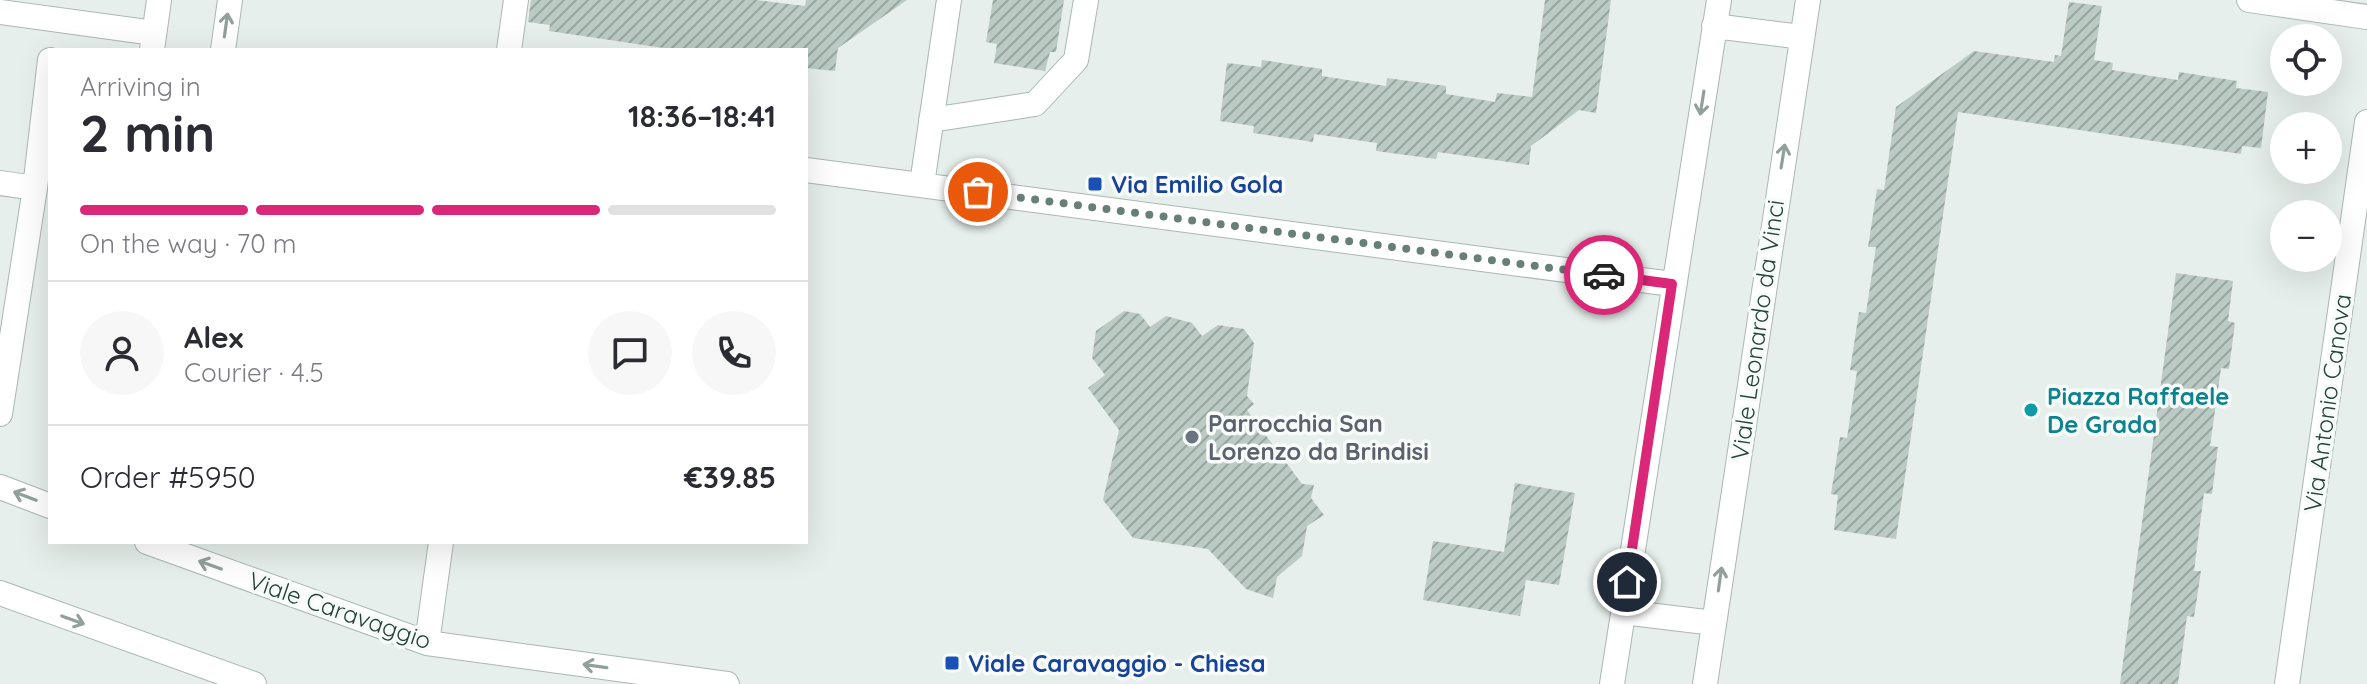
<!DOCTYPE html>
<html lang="en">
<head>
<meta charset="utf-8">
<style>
  body { margin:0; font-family:Quicksand,sans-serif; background:#f7f7f7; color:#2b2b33; height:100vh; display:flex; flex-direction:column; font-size:30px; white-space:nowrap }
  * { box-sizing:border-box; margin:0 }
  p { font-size:26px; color:#7c7c81 }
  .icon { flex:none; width:44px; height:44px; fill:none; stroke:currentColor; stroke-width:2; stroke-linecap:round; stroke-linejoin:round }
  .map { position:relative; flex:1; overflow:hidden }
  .details { position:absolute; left:48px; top:48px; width:760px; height:496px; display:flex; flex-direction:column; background:#fff; border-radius:0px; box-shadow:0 8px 32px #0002 }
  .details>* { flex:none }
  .buttons { position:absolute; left:2270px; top:24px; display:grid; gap:16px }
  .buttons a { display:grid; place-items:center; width:72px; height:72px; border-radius:50%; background:#fff; box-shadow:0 8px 32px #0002; font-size:40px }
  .pin { position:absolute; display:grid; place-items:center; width:68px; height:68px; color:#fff; margin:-34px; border:4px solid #fff; border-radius:50%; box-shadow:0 2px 8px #0007 }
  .courier { position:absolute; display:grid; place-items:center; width:80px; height:80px; margin:-40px; border:6px solid #db2777; border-radius:50%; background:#fff; color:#222; box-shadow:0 2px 10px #0007 }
  .headline em { font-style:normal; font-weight:700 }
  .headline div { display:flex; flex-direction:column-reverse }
  .headline { display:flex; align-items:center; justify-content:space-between; height:136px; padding:0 32px }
  h1 { font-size:52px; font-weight:700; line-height:60px }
  .bar { display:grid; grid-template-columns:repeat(4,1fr); gap:12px 8px; align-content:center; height:96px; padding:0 32px }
  .bar i { height:10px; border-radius:6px; background:#e1e1e2 }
  .bar .active { background:#db2777 }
  .bar p { grid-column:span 4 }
  .line { display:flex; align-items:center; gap:20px; padding:0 32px; border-top:2px solid #e1e1e2 }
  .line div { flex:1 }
  .round { display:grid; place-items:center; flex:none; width:84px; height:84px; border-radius:42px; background:#f7f7f7 }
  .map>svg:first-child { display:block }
  .building { fill:url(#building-hatch) }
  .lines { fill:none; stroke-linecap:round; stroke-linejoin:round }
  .street-casing { stroke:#a8b8b2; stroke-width:26 }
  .street { stroke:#fff; stroke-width:24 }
  .oneway { stroke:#92a09c }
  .done { stroke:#687f78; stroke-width:8; stroke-dasharray:0 14.4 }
  .route { stroke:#db2777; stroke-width:10 }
  .transit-dot { fill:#1a4fb4; stroke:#f7fbf9; stroke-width:3 }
  .culture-dot { fill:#0f9aa8; stroke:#f7fbf9; stroke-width:3 }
  .worship-dot { fill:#6b7280; stroke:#f7fbf9; stroke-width:3 }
  .labels { text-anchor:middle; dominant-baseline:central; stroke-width:7; stroke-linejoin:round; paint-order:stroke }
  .transit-label { font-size:24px; font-weight:bold; fill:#164399; stroke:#f7fbf9; text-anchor:start }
  .street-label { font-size:24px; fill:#24423a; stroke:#f7fbf9 }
  .culture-label { font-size:24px; font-weight:bold; fill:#0d838f; stroke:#f7fbf9; text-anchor:start }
  .worship-label { font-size:24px; font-weight:bold; fill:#5b616d; stroke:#f7fbf9; text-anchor:start }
</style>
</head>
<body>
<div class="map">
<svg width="2367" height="684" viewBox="0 0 2367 684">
  <defs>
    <pattern id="building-hatch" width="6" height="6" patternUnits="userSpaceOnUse" patternTransform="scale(2)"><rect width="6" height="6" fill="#bbcac4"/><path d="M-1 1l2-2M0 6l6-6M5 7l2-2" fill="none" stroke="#98a6a0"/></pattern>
  </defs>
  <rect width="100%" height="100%" fill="#e6efeb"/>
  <path class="building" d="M531 0H757L805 6 806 0H907L838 48 835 71 806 68V50H677L549 31 550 25 528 22Z
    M993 0H1064L1056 52H1050L1045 71 994 63 997 44 986 42Z
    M1545 0H1611L1596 113 1579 110 1531 146 1529 165 1438 152 1436 159 1376 151 1377 143 1314 134 1313 142 1253 133 1254 126 1220 121 1227 63 1261 67 1262 60 1322 69V76L1386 86 1387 78 1446 86V94L1495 102 1497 93 1532 97Z
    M2069 2 2102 6 2094 60 2113 63 2112 70 2178 80 2179 72 2237 81 2236 88 2268 92 2261 148 2242 146 2241 154 1958 112 1896 539 1834 530 1838 495 1831 494 1840 437 1847 438 1857 371 1850 370 1859 312 1866 313 1876 247H1868L1877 189 1884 190 1896 107 1974 51 2054 62 2055 55 2061 56Z
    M2176 273 2233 281 2228 321 2235 323 2229 369 2221 368 2210 446 2218 447 2212 494 2204 493 2194 571H2201L2194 617 2187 616 2178 684H2120Z
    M1124 311 1140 314 1150 327 1166 316 1192 323 1202 336 1218 325 1244 329 1254 343 1247 396 1254 404 1247 410 1302 484 1314 485 1311 498 1324 515 1307 526 1302 556 1277 577 1273 598 1246 589 1208 549 1133 538 1103 500 1119 430 1088 388 1105 375 1092 358 1096 331Z
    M1515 483 1575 493 1559 585 1526 580 1520 616 1423 600 1433 541 1504 552Z"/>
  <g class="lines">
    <g class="street-casing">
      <path id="street" d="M2249 0 2367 17
        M0 12 154 33
        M1714 26 1802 37
        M152 50 159 0
        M223 50 230 0
        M509 50 516 0
        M931 120 1035 104 1076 60 1086 0
        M806 170 1672 284
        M0 183 35 188 50 60
        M922 184 949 0
        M0 414 35 188
        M0 487 50 506
        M147 542 427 643 727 684
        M0 593 254 684
        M1623 612 1714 623
        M427 643 441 542
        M1612 684 1719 0
        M1705 684 1808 0
        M2287 684 2367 122"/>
    </g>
    <use href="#street" class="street"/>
  </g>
  <defs><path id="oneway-shaft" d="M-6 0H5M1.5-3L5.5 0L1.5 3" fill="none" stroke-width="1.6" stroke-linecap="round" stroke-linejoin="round" transform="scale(2)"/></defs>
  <g class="oneway">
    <use href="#oneway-shaft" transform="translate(226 25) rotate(-82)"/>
    <use href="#oneway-shaft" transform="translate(1702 103) rotate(99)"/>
    <use href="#oneway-shaft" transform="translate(1783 156) rotate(-81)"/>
    <use href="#oneway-shaft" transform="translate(25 496) rotate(-159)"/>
    <use href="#oneway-shaft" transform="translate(210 565) rotate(-160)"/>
    <use href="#oneway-shaft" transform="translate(1720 579) rotate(-82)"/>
    <use href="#oneway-shaft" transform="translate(73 620) rotate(20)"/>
    <use href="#oneway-shaft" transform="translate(595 666) rotate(-172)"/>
  </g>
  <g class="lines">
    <path class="done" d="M978 192 1604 275"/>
    <path class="route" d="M1604 275 1672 284 1627 582"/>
  </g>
  <g class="transit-dot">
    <rect x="1087" y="176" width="16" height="16" rx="4"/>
    <rect x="944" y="655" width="16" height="16" rx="4"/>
  </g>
  <circle class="culture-dot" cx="2031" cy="410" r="8"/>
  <circle class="worship-dot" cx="1192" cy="437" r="8"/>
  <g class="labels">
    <g class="transit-label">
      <text x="1111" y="184">Via Emilio Gola</text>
      <text x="968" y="663">Viale Caravaggio - Chiesa</text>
    </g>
    <g class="street-label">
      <text transform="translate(1757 330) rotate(-82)">Viale Leonardo da Vinci</text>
      <text transform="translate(2327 403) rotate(-82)">Via Antonio Canova</text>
      <text transform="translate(340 610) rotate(19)">Viale Caravaggio</text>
    </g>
    <g class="culture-label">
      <text x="2047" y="396">Piazza Raffaele<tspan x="2047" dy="28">De Grada</tspan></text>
    </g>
    <g class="worship-label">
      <text x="1208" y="423">Parrocchia San<tspan x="1208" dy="28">Lorenzo da Brindisi</tspan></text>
    </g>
  </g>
</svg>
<div class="buttons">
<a><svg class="icon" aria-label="locate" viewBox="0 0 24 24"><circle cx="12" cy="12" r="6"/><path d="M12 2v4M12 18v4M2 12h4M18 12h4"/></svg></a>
<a>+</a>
<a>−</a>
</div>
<div class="pin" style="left:978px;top:192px;background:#ea580c"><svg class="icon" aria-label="bag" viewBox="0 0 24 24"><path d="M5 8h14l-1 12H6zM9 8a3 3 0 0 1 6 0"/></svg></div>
<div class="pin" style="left:1627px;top:582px;background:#1f2937"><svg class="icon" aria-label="home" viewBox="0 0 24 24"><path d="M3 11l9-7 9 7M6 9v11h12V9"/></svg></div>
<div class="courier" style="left:1604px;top:275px"><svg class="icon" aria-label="car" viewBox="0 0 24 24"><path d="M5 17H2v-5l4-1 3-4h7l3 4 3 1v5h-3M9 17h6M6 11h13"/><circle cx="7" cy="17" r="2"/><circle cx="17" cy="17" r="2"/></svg></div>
<section class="details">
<div class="headline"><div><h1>2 min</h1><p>Arriving in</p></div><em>18:36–18:41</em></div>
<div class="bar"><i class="active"></i><i class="active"></i><i class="active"></i><i></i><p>On the way · 70 m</p></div>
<div class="line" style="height:144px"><a class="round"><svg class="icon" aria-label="person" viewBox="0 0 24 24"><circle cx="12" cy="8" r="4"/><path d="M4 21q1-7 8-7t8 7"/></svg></a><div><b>Alex</b><p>Courier · 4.5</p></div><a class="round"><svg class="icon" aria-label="chat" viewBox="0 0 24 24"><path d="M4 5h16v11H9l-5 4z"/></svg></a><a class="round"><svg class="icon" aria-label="phone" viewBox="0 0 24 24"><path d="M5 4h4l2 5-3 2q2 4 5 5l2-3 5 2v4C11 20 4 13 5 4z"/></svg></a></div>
<div class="line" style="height:104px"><div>Order #5950</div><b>€39.85</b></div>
</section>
</div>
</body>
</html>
